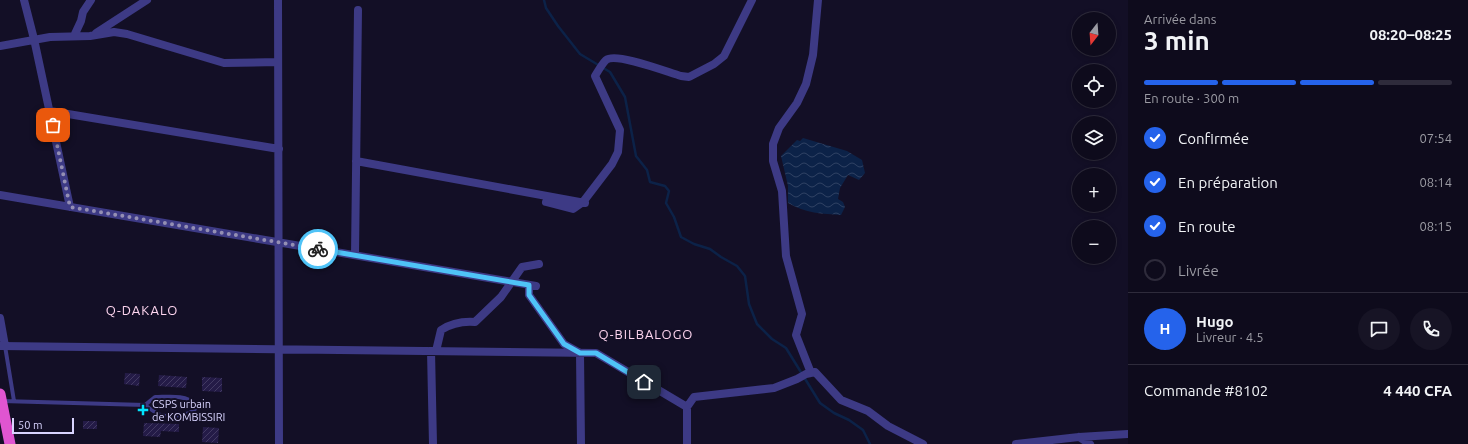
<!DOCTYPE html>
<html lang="fr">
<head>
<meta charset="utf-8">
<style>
  body { margin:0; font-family:Ubuntu,sans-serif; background:#171425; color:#f1f3f6; height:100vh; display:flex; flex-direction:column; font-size:15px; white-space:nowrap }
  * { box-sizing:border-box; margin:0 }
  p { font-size:13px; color:#9b9ba3 }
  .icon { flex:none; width:22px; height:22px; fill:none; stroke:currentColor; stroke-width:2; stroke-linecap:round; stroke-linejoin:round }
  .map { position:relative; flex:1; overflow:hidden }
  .sheet { display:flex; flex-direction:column; background:#0e0b1c; width:340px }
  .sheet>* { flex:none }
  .needle { width:26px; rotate:197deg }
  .controls { position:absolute; left:1072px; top:12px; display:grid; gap:8px }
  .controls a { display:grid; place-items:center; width:44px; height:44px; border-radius:50%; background:#0e0b1c; box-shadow:0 2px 6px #0003,0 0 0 1px #2e2b3b; font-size:20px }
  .scale { position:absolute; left:12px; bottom:10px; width:62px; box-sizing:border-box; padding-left:4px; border:2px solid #d9d4ff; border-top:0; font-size:11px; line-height:14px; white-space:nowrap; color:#d9d4ff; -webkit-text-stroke:3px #130f26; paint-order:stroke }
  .pin { position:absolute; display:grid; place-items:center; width:34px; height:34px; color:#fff; margin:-17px; border-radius:8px; box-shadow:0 2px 6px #0006 }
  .courier { position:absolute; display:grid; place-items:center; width:40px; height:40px; margin:-20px; border:3px solid #4fc3f7; border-radius:50%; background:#fff; color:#222; box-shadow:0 1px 5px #0007 }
  .head em { font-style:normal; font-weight:600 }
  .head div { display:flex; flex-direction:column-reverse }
  .head { display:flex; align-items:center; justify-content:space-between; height:68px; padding:0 16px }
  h1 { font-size:26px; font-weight:600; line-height:30px }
  .bar { display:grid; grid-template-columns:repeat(4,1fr); gap:6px 4px; align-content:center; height:48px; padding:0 16px }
  .bar i { height:5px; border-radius:3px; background:#2e2b3b }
  .bar .selected { background:#2563eb }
  .bar p { grid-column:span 4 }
  .line { display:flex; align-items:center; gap:10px; padding:0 16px; border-top:1px solid #2e2b3b }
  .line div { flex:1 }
  .round { display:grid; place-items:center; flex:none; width:42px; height:42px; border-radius:21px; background:#171425 }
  ol { padding:0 16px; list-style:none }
  li { display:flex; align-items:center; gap:12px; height:44px }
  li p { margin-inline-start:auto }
  li .icon { padding:4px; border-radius:50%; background:#2563eb; color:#fff; stroke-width:4 }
  li:last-child { color:#9b9ba3 }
  li i { width:22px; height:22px; border:2px solid #2e2b3b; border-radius:50% }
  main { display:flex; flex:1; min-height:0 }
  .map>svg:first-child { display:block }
  .water { fill:url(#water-waves) }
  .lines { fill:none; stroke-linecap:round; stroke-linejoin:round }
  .stream { stroke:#0c2248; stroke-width:2.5 }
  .building { fill:url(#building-hatch) }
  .service { stroke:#3d3a85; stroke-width:4 }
  .minor { stroke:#3d3a85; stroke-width:8 }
  .trunk { stroke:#e055d1; stroke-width:11 }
  .done { stroke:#948fb3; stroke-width:4; stroke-dasharray:0 7.2 }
  .route { stroke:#4fc3f7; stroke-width:5 }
  .poi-dot { fill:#00e5ff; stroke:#130f26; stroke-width:1.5 }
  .labels { text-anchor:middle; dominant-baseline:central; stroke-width:4; stroke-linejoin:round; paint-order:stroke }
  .poi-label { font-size:11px; fill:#d9d4ff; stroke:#130f26; text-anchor:start }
  .quarter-label { font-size:13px; letter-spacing:1px; fill:#ffd6f0; stroke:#130f26 }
</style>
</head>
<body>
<main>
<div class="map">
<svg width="1128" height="444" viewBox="0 0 1128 444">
  <defs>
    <pattern id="water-waves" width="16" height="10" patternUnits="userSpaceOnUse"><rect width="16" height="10" fill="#0c2248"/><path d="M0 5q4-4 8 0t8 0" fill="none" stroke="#2f4163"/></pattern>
    <pattern id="building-hatch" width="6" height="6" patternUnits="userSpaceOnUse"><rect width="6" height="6" fill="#241b47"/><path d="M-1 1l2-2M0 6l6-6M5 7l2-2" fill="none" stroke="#433b63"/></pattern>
  </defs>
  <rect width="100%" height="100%" fill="#130f26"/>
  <path class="water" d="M803 138 847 151 862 160 865 173 859 180 848 175 840 188 838 199 843 202 845 207 841 215C823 214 805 213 788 203V186L781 156 797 140 800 141Z"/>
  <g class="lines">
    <path class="stream" d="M544 0 546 8 558 26 580 54 610 72 625 97 636 156 647 170 650 182 665 186 669 191 666 203 674 217 681 237 694 244 710 249 721 257 737 266 745 276 749 304 757 324 772 339 786 348 820 403 834 413 849 420 863 430 870 444"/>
  </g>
  <path class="building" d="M125 373 140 374 139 386 124 384Z
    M159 375 187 377 186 388 158 386Z
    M202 377 222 378V392L202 391Z
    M83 421H97V429H83Z
    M144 423 179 424V432L161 431 160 437 143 436Z
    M203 427 219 428 218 443 202 442Z"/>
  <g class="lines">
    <path class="service" d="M5 346 14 401
      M2 401 145 405C149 408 153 411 158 414 166 418 189 416 195 409V404C186 394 167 397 155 397L145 405"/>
    <path class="minor" d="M24 0 34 39 70 207
      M278 0 279 444
      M96 33 147 0
      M74 36 81 21 83 12 91 0
      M0 46 50 37 90 36 114 32 127 34 224 63 278 62
      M50 111 279 149
      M356 161 585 203
      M0 195 536 286
      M546 202 573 209 583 202 612 164 618 152 620 130 595 76C598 71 602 64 606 60 616 52 667 72 681 76L689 77 714 64 724 56 752 0
      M355 255 358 10
      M529 285V295L564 344 580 353 581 444
      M0 318 5 346
      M0 346 596 353 687 407
      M431 351 433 444
      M436 351 441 330C452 323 462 321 475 322L501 297 522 267 539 264
      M811 373 796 335 802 314 786 256 782 191 773 161V144L779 128 797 103 806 84 813 55 818 0
      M1079 437 1090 444
      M687 444V407L694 397 774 388 797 379 806 374 815 372 841 400 868 411 888 426 923 444
      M1016 444 1079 437 1128 434"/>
    <path class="trunk" d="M0 394 10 444"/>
  </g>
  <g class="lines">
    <path class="done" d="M53 125 70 207 318 249"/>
    <path class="route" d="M318 249 529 285V295L564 344 580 353H596L644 382"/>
  </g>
  <path class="poi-dot" d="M141 404h4v4h4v4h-4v4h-4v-4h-4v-4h4z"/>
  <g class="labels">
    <g class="poi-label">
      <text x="152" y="404">CSPS urbain<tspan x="152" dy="13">de KOMBISSIRI</tspan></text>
    </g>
    <g class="quarter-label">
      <text x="142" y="310">Q-DAKALO</text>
      <text x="646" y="334">Q-BILBALOGO</text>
    </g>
  </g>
</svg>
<div class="controls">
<a><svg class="needle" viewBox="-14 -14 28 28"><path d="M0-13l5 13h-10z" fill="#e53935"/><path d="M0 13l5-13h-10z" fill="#9b9ba3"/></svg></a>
<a><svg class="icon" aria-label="locate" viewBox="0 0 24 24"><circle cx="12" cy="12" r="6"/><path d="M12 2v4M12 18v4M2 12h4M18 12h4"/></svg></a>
<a><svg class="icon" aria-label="layers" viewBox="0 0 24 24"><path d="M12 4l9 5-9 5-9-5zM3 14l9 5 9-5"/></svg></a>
<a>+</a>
<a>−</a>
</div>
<div class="scale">50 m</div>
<div class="pin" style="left:53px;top:125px;background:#ea580c"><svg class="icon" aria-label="bag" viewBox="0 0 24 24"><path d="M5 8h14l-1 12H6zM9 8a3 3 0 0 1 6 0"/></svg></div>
<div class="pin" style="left:644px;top:382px;background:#1f2937"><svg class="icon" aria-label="home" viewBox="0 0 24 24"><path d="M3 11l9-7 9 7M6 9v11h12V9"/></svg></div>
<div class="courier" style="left:318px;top:249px"><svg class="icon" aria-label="bike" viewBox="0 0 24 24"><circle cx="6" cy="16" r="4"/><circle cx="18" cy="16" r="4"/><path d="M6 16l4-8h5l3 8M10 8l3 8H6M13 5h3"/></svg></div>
</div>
<section class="sheet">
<div class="head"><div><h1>3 min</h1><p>Arrivée dans</p></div><em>08:20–08:25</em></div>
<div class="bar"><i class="selected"></i><i class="selected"></i><i class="selected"></i><i></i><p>En route · 300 m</p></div>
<ol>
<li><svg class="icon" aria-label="check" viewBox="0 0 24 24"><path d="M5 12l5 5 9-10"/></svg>Confirmée<p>07:54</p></li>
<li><svg class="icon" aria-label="check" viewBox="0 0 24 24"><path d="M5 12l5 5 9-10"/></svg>En préparation<p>08:14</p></li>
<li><svg class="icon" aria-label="check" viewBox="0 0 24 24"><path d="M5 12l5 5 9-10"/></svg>En route<p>08:15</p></li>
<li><i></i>Livrée</li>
</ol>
<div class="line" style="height:72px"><b class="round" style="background:#2563eb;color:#fff">H</b><div><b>Hugo</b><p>Livreur · 4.5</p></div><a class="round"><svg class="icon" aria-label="chat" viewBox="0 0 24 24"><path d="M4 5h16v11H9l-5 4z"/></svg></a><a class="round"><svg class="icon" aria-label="phone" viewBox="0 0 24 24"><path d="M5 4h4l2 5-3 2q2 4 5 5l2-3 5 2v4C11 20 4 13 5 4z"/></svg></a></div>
<div class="line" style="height:52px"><div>Commande #8102</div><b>4 440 CFA</b></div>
</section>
</main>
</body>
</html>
